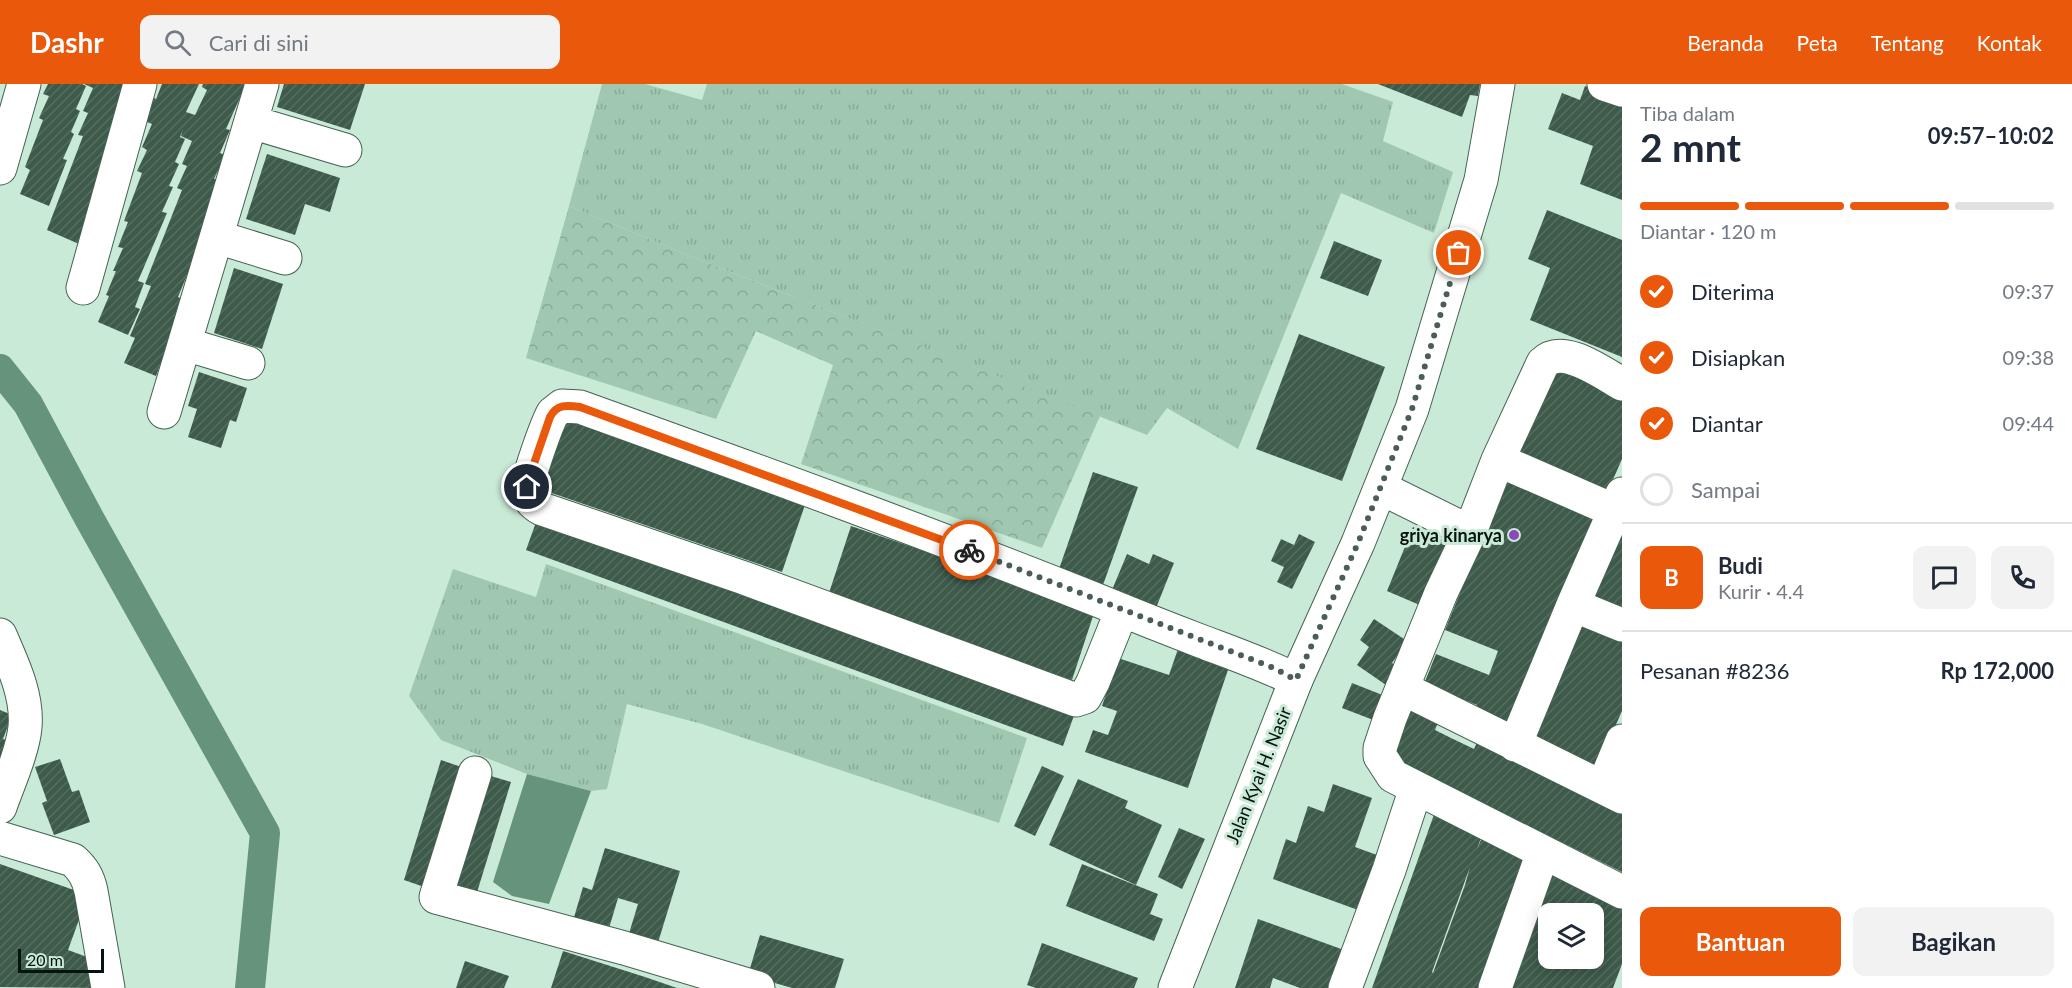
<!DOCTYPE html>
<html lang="id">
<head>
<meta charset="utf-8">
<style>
  body { margin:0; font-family:Lato,sans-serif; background:#f2f2f3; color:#1f2937; height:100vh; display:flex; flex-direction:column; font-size:22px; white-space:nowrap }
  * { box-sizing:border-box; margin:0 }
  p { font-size:20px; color:#747a83 }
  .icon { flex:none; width:33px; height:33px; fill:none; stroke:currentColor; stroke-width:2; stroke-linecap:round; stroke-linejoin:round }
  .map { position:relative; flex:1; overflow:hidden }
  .details { display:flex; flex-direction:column; background:#fff; width:450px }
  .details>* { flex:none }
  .tools { position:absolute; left:1538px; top:819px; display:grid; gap:12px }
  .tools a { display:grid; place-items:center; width:66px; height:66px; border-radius:12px; background:#fff; box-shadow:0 3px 15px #0003; font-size:30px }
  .scale { position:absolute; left:18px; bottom:15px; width:86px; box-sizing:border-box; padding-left:6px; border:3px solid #07130d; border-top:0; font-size:16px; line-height:21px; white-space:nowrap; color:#07130d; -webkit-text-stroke:4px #c9ead7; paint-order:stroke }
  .pin { position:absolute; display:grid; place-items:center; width:51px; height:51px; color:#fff; margin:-26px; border:3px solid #fff; border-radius:50%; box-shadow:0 2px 6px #0007 }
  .courier { position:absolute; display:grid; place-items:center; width:60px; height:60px; margin:-30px; border:4px solid #ea580c; border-radius:50%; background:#fff; color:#222; box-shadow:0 2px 8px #0007 }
  .summary em { font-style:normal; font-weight:700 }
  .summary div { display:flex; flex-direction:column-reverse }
  .summary { display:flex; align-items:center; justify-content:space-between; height:102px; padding:0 18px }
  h1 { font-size:39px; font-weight:700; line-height:45px }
  .bar { display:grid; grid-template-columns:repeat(4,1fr); gap:9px 6px; align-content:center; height:72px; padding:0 18px }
  .bar i { height:8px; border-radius:4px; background:#e0e1e3 }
  .bar .on { background:#ea580c }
  .bar p { grid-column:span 4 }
  .line { display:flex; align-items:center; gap:15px; padding:0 18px; border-top:2px solid #e0e1e3 }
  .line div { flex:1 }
  .round { display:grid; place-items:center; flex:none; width:63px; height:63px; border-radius:12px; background:#f2f2f3 }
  ol { padding:0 18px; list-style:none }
  li { display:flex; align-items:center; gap:18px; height:66px }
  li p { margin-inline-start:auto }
  li .icon { padding:6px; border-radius:50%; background:#ea580c; color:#fff; stroke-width:4 }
  li:last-child { color:#747a83 }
  li i { width:33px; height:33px; border:3px solid #e0e1e3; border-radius:50% }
  .primary-button { display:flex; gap:12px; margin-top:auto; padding:12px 18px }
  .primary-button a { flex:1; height:69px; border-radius:12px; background:#ea580c; color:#fff; font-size:24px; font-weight:700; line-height:69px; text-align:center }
  .primary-button a+a { background:#f2f2f3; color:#1f2937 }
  header { display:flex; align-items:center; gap:36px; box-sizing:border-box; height:84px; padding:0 30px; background:#ea580c; color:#fff }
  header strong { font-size:28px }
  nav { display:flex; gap:33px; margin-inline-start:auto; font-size:21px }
  .search { width:420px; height:54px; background:#f2f2f3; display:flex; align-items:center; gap:15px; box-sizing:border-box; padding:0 21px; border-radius:12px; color:#747a83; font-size:22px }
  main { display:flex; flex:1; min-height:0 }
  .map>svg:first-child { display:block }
  .grass { fill:url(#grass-tufts) }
  .forest { fill:url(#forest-crowns) }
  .water { fill:#66947b }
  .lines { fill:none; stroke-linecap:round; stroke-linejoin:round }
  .canal { stroke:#66947b; stroke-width:30 }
  .building { fill:url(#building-hatch); fill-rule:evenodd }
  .minor-casing { stroke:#456252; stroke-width:35 }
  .major-casing { stroke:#456252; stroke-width:35 }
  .minor { stroke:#fff; stroke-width:33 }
  .major { stroke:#fff; stroke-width:33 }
  .done { stroke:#4b5e54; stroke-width:6; stroke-dasharray:0 10.8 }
  .route { stroke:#ea580c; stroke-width:8 }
  .poi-dot { fill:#8e47ba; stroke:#c9ead7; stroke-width:2 }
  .labels { text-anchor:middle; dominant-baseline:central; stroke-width:6; stroke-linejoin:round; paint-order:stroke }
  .poi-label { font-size:18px; font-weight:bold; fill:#07130d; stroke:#c9ead7; text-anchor:end }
  .street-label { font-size:18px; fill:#07130d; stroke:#c9ead7 }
</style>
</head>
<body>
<header>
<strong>Dashr</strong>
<div class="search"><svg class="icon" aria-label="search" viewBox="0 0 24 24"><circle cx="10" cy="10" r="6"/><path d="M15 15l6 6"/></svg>Cari di sini</div>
<nav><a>Beranda</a><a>Peta</a><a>Tentang</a><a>Kontak</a></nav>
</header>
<main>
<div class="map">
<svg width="1622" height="904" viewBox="0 0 1622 904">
  <defs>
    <pattern id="grass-tufts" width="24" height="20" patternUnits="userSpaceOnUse" patternTransform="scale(1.5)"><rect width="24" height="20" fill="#a0c8b1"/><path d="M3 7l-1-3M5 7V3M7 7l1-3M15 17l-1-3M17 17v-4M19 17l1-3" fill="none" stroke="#88ab97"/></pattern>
    <pattern id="forest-crowns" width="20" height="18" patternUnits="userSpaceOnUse" patternTransform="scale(1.5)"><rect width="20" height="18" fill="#a0c8b1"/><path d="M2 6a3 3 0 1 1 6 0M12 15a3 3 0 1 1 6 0" fill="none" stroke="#88ab97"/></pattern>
    <pattern id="building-hatch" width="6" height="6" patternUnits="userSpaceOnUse" patternTransform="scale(1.5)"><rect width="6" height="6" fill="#3d5a4a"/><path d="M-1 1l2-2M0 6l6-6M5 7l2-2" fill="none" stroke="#556d60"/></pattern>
  </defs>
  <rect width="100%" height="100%" fill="#c9ead7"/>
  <path class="grass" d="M602 0H645L702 16 707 0H1342L1393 18 1383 57 1453 88 1434 149 1341 109 1238 365 1167 324 1147 351 700 176 569 122Z
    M546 480 1027 654 999 739 702 640 627 620 607 705 591 707 527 690 441 656 409 612 453 485 536 513Z"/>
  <path class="forest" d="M569 122 700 176 1100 332 1042 464 801 380 833 281 756 247 716 335 526 274Z"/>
  <path class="water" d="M527 690 591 707 549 820 512 812 493 798Z"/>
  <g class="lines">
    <path class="canal" d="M0 285 28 320 89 434 265 749 250 904"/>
  </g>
  <path class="building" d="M48 0H82L86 2 76 25 80 27 71 48 74 50 63 75 67 76 49 122 20 110 30 86 25 83 43 36 39 34 49 12 43 10Z
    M84 0H128L79 160 47 146 83 52 78 51 88 29 83 27 93 4Z
    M162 0H199L186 28 195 31 207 6 202 3 203 0H246L226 45 230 46 220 69 225 71 214 95 219 96 209 118 212 120 202 144 206 145 178 213 184 216 156 292 124 279 135 254 130 252 151 202 145 200 182 106 177 104 187 82 182 80 192 57 181 52 183 45 180 53 185 55 175 78 179 80 169 102 173 103 162 128 167 129 138 197 144 199 135 223 140 225 128 251 98 238 109 212 106 211 116 187H113L123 164 118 163 128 138 124 137 142 89 137 87 147 66 142 63 152 40 142 36 152 13 156 15Z
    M284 0H365L350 46 277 23Z
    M1378 0H1480L1478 12 1470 11 1462 33Z
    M1585 2 1622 17V116L1580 100 1593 62 1548 45 1562 9 1580 16Z
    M267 70 340 94 330 128 305 120 295 151 246 135Z
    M1547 126 1622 156V273L1530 236 1550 184 1528 175Z
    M1334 157 1382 176 1368 212 1320 194Z
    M234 184 283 200 262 265 214 249Z
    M1299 250 1385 283 1342 397 1256 365Z
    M1549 280 1622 314V375L1605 414 1509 372Z
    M199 288 247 304 236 338 230 336 221 364 188 353 197 325 188 322Z
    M562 334 806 418 782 488 537 404Z
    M1093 388 1138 403 1103 501 1059 485Z
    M1507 393 1598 430 1514 641 1475 625 1477 621 1424 600 1436 570 1489 591 1498 567 1445 546Z
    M539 430 1076 626 1063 662 526 466Z
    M851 442 1095 526 1072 596 828 512Z
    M1413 443 1448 458 1422 522 1387 507Z
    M1622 446V532L1579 514Z
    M1299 450 1315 458 1292 505 1277 498 1284 483 1271 477 1281 455 1294 461Z
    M1127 470 1149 480 1153 470 1174 479 1156 524 1112 506Z
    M1579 529 1622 548V627L1595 688 1521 659Z
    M1374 535 1407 557 1392 579 1398 583 1386 601 1357 581 1369 563 1360 556Z
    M1179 562 1230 580 1188 704 1085 668 1093 646 1108 651 1117 627 1102 622 1118 574 1169 591Z
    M1352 599 1385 612 1376 637 1342 624Z
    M1410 622 1439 636 1435 646 1451 654 1474 665 1478 656 1622 726V788L1386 672Z
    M0 626 12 631 3 655 11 658 0 687Z
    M60 675 72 708 79 706 90 738 54 751 42 719 47 717 35 683Z
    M441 676 470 686 433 806 404 796Z
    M1042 682 1064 692 1035 752 1014 742Z
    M481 689 511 698 474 818 444 809Z
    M1078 695 1128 717 1125 724 1162 741 1136 801 1049 761Z
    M1333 700 1372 714 1355 763 1377 771 1358 826 1273 795 1286 755 1296 759 1308 722 1324 728Z
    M1436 725 1483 748 1477 765 1484 749 1531 766 1482 904H1372ZM1470 783 1465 801 1433 889 1432 888Z
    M1179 744 1205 755 1182 805 1158 793Z
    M605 764 680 787 656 865 627 856 638 820 618 814 607 851 572 840 583 803 592 806Z
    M0 780 88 811 68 866 98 877 100 904 0 903Z
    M1082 780 1158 810 1150 830 1163 835 1154 857 1066 822Z
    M1548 784 1622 817V880L1613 904H1505ZM1548 830H1593V874H1548Z
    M1258 835 1344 866 1331 904H1300L1273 894 1270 904H1235Z
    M760 851 844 875 835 904H792L748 891Z
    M1042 859 1138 894 1134 904H1036L1027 901Z
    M563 867 645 893 677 904H551Z
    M465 877 509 892 504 904H456Z"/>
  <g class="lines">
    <g class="minor-casing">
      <path id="minor" d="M1604 0 1622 6
        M251 38 345 66
        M0 84 24 0
        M217 153 285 174
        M83 204 140 0
        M185 260 248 279
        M1622 300C1602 289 1563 259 1543 279L1498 376 1470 448 1441 509 1390 634 1380 664V672L1393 692 1622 808
        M164 328 262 0
        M1498 376 1622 430
        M1381 404 1470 448
        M1622 410 1573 521 1622 541
        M1122 526 1093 598 1085 613 1076 616 744 494 542 425C534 421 529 416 527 407 526 398 547 339 553 329L562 322 580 323C755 386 929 449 1102 518 1136 532 1169 545 1203 558 1235 570 1266 581 1296 596
        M0 551C12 579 28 611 25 643 23 667 8 700 0 723
        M1402 604 1622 713
        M1515 661 1573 521
        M475 689 436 813 624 864 758 904
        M1603 703 1622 657
        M0 754 73 776C83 785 88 793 91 807L108 904
        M1345 904 1389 786 1416 704
        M1495 904 1543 768"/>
    </g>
    <g class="major-casing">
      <path id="major" d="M1175 904 1296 596 1358 459 1412 325 1481 96 1498 0"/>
    </g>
    <use href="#minor" class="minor"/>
    <use href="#major" class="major"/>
  </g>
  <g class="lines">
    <path class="done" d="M969 466 1274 584 1296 596 1358 459 1412 325 1459 169"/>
    <path class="route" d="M527 403 528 397 550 333C557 320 567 321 580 323L969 466"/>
  </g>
  <circle class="poi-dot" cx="1514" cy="451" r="6"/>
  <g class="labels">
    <g class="poi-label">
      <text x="1502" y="451">griya kinarya</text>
    </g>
    <g class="street-label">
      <text transform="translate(1258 691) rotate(-68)">Jalan Kyai H. Nasir</text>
    </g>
  </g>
</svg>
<div class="tools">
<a><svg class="icon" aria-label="layers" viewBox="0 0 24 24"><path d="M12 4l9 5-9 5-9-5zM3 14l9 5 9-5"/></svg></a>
</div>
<div class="scale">20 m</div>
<div class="pin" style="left:1459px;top:169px;background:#ea580c"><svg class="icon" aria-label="bag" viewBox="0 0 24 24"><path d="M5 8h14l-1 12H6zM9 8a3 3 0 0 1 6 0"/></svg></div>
<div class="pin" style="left:527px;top:403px;background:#1f2937"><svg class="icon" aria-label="home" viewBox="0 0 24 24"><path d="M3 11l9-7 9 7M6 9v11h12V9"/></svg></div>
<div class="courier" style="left:969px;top:466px"><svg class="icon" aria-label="bike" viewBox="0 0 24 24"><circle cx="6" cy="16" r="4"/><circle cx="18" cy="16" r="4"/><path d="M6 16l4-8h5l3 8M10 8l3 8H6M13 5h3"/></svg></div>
</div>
<section class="details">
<div class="summary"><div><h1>2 mnt</h1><p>Tiba dalam</p></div><em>09:57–10:02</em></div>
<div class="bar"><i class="on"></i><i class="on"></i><i class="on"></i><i></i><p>Diantar · 120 m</p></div>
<ol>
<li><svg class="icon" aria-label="check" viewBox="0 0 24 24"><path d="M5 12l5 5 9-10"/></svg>Diterima<p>09:37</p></li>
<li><svg class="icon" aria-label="check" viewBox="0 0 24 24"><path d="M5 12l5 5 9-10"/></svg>Disiapkan<p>09:38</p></li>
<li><svg class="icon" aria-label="check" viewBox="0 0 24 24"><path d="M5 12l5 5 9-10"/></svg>Diantar<p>09:44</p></li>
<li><i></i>Sampai</li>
</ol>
<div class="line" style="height:108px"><b class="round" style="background:#ea580c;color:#fff">B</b><div><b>Budi</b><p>Kurir · 4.4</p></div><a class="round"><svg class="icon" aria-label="chat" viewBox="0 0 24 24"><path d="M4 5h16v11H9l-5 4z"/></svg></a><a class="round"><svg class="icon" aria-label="phone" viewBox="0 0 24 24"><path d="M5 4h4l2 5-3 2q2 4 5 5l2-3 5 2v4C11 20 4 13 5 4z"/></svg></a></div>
<div class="line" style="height:78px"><div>Pesanan #8236</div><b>Rp 172,000</b></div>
<div class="primary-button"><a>Bantuan</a><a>Bagikan</a></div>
</section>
</main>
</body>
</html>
